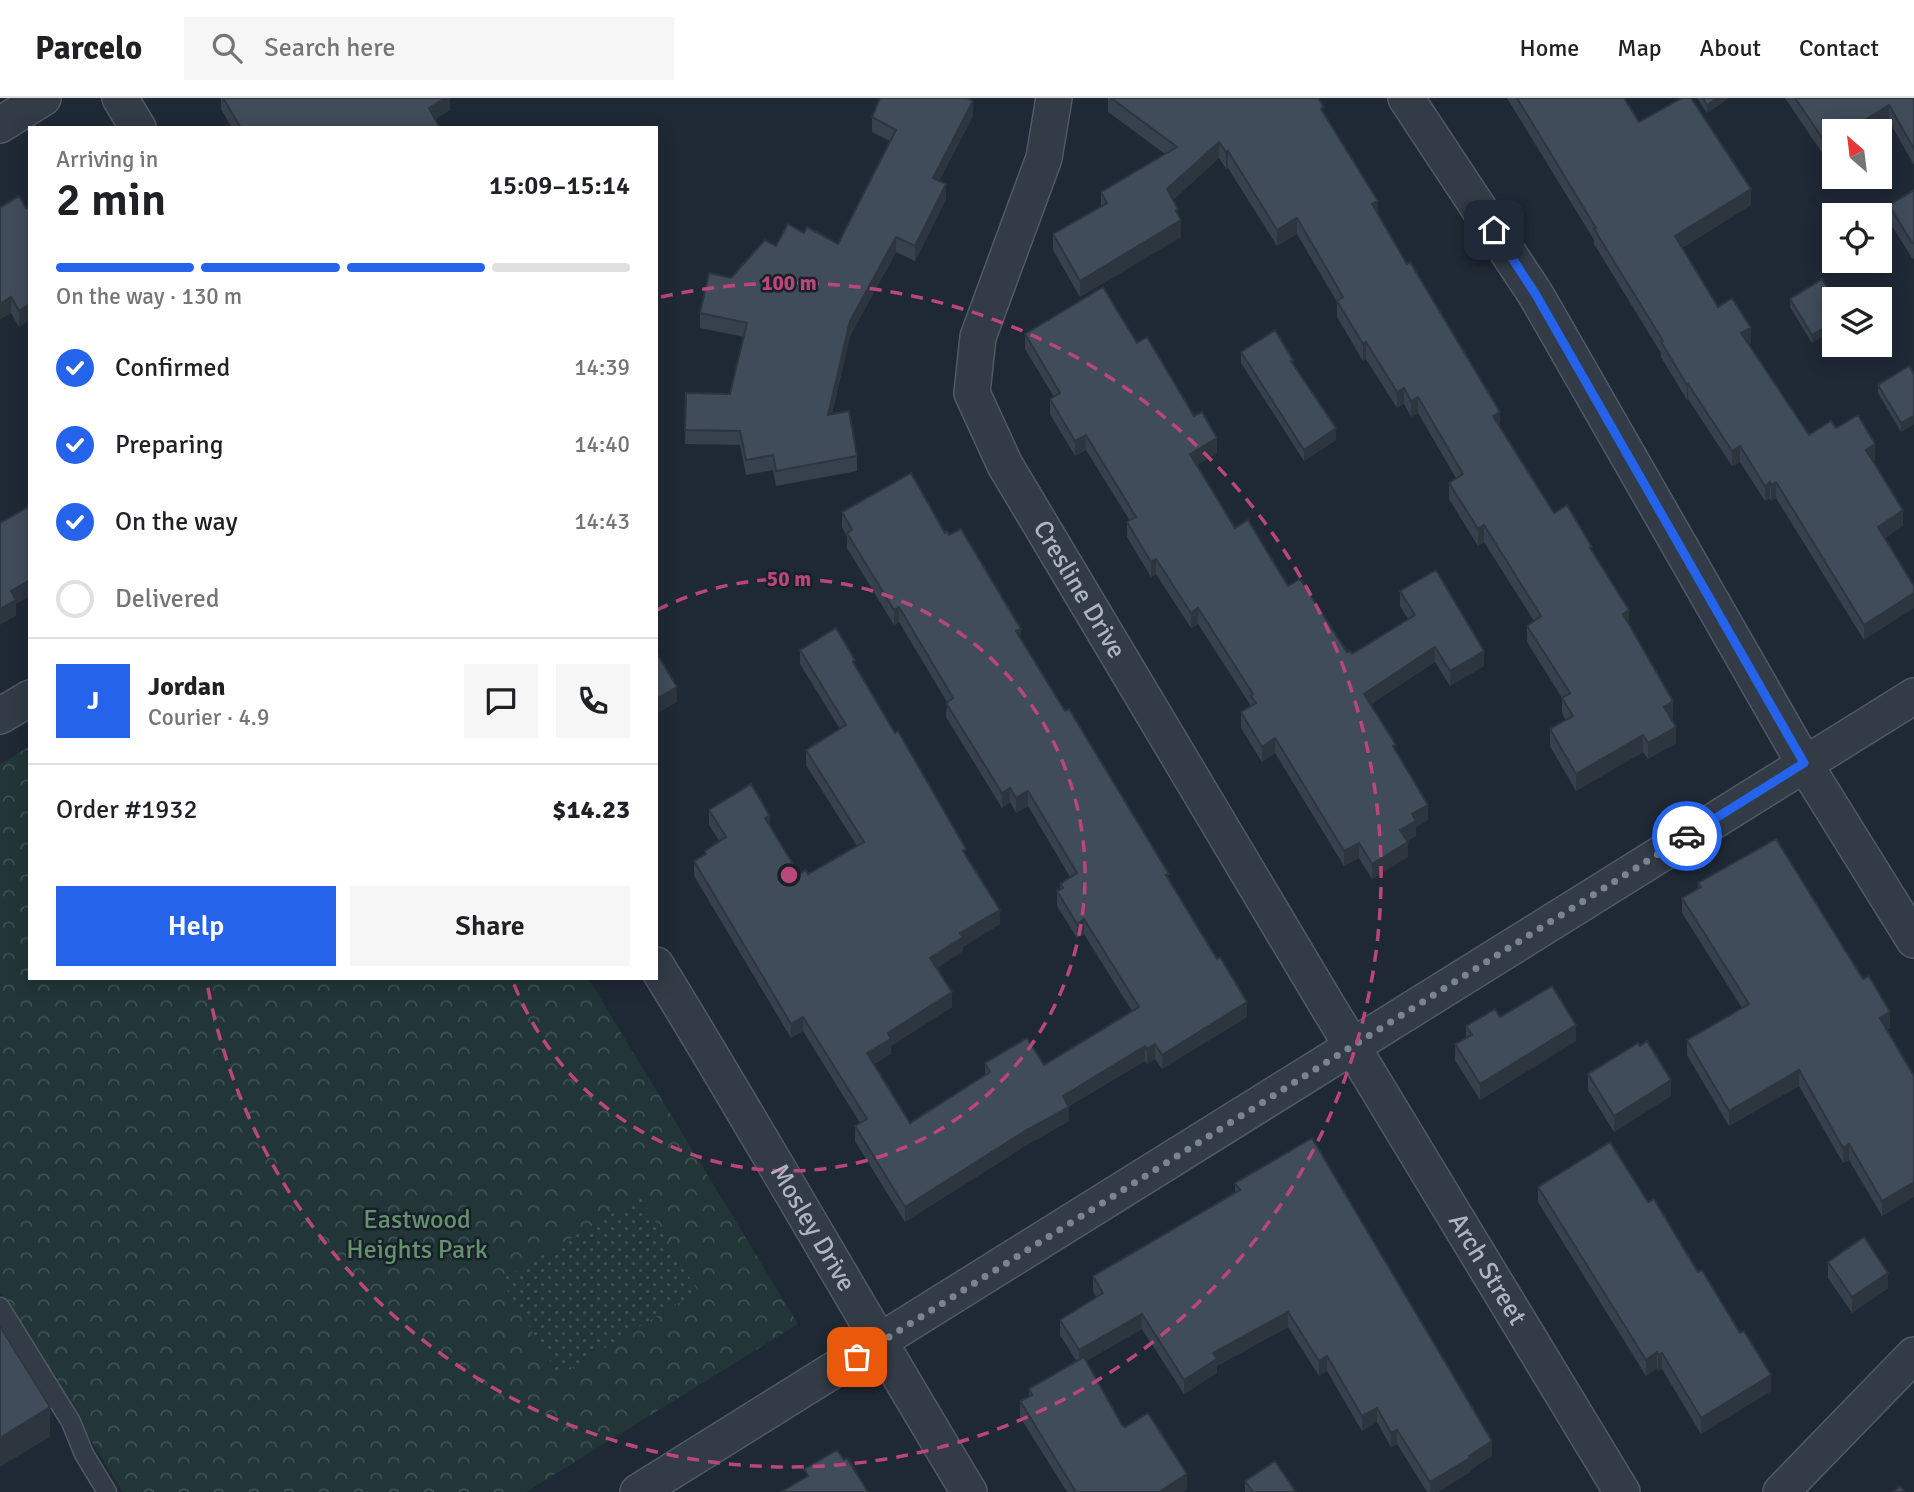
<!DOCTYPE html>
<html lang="en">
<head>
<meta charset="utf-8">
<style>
  body { margin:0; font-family:Signika,sans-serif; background:#f6f6f6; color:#202124; height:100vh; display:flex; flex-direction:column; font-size:26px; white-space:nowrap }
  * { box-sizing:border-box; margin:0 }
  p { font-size:23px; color:#757577 }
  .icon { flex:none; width:38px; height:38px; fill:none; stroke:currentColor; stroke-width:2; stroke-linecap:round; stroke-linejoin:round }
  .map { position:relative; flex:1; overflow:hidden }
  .side { position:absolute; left:28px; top:28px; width:630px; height:854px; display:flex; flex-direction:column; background:#fff; border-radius:0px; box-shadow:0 4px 18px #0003 }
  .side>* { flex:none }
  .needle { width:46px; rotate:332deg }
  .controls { position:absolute; left:1822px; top:21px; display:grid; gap:14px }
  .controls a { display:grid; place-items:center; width:70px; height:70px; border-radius:0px; background:#fff; box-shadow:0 4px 18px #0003; font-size:35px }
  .pin { position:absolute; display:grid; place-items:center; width:60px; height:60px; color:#fff; margin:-30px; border-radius:14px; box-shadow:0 4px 10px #0006 }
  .courier { position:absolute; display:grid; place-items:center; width:70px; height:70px; margin:-35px; border:5px solid #2563eb; border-radius:50%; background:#fff; color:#222; box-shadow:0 2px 9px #0007 }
  .headline em { font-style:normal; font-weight:600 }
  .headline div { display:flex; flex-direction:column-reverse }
  .headline { display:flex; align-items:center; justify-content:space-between; height:119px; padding:0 28px }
  h1 { font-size:46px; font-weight:600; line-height:52px }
  .bar { display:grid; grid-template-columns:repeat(4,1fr); gap:10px 7px; align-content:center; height:84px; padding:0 28px }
  .bar i { height:9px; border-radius:5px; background:#e0e0e0 }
  .bar .selected { background:#2563eb }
  .bar p { grid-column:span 4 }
  .line { display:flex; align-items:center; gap:18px; padding:0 28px; border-top:2px solid #e0e0e0 }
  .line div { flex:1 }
  .round { display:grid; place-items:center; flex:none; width:74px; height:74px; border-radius:0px; background:#f6f6f6 }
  ol { padding:0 28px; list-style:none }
  li { display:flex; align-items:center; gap:21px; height:77px }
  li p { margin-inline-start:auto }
  li .icon { padding:7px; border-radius:50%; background:#2563eb; color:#fff; stroke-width:4 }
  li:last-child { color:#757577 }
  li i { width:38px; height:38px; border:4px solid #e0e0e0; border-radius:50% }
  .action { display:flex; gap:14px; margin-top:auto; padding:14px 28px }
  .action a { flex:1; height:80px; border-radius:0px; background:#2563eb; color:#fff; font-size:28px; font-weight:600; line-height:80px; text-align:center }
  .action a+a { background:#f6f6f6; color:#202124 }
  header { display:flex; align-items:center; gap:42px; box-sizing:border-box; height:98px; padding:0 35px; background:#fff; border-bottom:2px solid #e0e0e0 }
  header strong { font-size:33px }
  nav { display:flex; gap:38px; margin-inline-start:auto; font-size:24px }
  .search { width:490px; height:63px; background:#f6f6f6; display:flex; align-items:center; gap:18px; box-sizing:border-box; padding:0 24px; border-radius:0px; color:#757577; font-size:26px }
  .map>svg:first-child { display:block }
  .forest { fill:url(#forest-crowns) }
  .garden { fill:url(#garden-dots) }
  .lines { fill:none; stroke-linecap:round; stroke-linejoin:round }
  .service-casing { stroke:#505964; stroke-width:21 }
  .minor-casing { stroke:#505964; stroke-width:38 }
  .service { stroke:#323b46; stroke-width:18 }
  .minor { stroke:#323b46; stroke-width:35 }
  .wall { fill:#37414d }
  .shaded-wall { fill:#2d353f }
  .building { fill:#404c5a; stroke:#2d353f; stroke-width:2 }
  .done { stroke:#7b8591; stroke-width:7; stroke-dasharray:0 12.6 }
  .route { stroke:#2563eb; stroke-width:9 }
  .ring { fill:none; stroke:#bb477a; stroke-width:3.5; stroke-dasharray:12 9 }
  .labels { text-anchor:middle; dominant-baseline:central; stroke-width:5; stroke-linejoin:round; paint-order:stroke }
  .street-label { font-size:26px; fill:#acb6c3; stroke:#18202a }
  .park-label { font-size:26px; fill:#65926d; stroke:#18202a }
  .centre { fill:#bb477a; stroke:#18202a; stroke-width:3.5 }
  .ring-label { font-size:21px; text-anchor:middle; font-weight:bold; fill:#bb477a; stroke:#18202a; stroke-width:5; stroke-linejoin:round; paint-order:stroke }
</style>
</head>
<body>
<header>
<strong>Parcelo</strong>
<div class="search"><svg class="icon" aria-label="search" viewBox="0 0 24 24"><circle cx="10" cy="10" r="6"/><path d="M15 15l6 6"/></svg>Search here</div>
<nav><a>Home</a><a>Map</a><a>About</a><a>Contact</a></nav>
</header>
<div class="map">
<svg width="1914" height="1394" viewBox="0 0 1914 1394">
  <defs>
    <pattern id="forest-crowns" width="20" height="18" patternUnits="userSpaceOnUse" patternTransform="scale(1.75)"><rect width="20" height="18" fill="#223637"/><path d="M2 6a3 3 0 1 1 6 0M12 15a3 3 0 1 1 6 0" fill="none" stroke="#3f5152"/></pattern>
    <pattern id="garden-dots" width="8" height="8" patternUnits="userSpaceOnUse" patternTransform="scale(1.75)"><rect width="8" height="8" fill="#223637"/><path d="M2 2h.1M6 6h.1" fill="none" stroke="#3f5152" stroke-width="1.8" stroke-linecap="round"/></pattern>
  </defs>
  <rect width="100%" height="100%" fill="#1f2935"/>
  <path class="forest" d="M30 648V880H588L798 1226 526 1394H123L0 1195V666Z"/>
  <path class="garden" d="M640 1099 698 1193 559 1278 501 1182Z"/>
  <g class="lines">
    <g class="service-casing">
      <path id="service" d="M0 1209 71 1324 84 1356 107 1394"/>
    </g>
    <g class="minor-casing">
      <g id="minor">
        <path d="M120 0 138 30"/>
        <path id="s1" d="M1054 0 1044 60 978 239 972 295 1005 367 1324 902 1622 1394"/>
        <path d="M1406 0 1536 197 1804 665 1914 842"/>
        <path d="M0 27 43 0"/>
        <path d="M0 618 30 600"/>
        <path id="s2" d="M656 867C763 1041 863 1219 969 1394"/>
        <path d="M638 1394 1914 598"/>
        <path d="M1781 1394 1914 1257"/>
      </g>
    </g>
    <use href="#service" class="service"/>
    <use href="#minor" class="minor"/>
  </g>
  <path class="wall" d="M221 0H450V12L435 21 440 30H232L221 11Z
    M1108 0H1318L1324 17 1378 117 1500 330 1554 415 1592 455 1629 527 1673 620 1671 621 1676 645 1648 661 1643 654 1576 693 1550 648V631L1566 622 1562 616V600L1527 544V528L1534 523 1484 444 1478 448 1449 401V385L1456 380 1418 315 1411 319 1404 306 1397 310 1366 261 1363 263 1337 219V204L1297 136 1277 148 1228 70 1226 71 1219 60 1173 102 1178 118 1181 139 1080 199 1053 152V136L1101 109V94L1165 56 1108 14Z
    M1507 0H1624L1639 24 1751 107 1682 150 1718 209 1751 245 1749 246 1809 337 1836 330 1875 362 1873 363 1903 428 1885 440 1864 542 1776 400 1771 403 1770 400 1765 403 1740 364 1732 368 1688 301 1687 302 1661 259V255L1594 146V142Z
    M1697 0H1729L1707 15Z
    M1785 0H1914V67L1889 23 1872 33H1834L1827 62Z
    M973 18 939 83 946 101 915 163 896 154 850 238 832 316 857 358V373L776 388 773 372 746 377 740 347 685 346 686 295 730 296 744 239 700 230V215L731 180 776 148 804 135 838 146 890 43 872 34V19Z
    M1914 92V161L1912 160 1889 123V107Z
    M0 110H26L19 229 11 215 0 221Z
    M1822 181 1812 245 1790 209V201Z
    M1025 236 1137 245 1194 318 1217 355 1197 367 1235 430 1347 554 1352 556 1408 521 1400 508V493L1484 568 1450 588 1435 564 1371 606 1396 654 1428 722 1416 729V738L1407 743 1408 759 1372 781 1359 760 1344 768 1275 655 1262 664 1241 630V614L1251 608 1198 526 1191 530 1156 476 1151 479 1127 439V424L1130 423 1086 352 1075 358 1050 316V301L1054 299 1025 251Z
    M1241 254 1336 342 1304 363 1241 265Z
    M1914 276V326L1901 334 1878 295V287Z
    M842 414 945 435 1021 541 1169 781 1247 919 1162 971 1155 961 1147 966 1145 963 1069 1008V1023L1025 1048 905 1124 855 1043V1028L860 1025 803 933 791 940 694 778V763L705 757V753L720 744 709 727V712L770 728 799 776H808L857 748 806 667V652L840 631 800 566V552L855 568 966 757 1000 826 963 849V853L937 870 952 909 891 948V956L874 966 910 1025 985 977V965L1044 967 1132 913 1087 841 1084 836 1077 840 1057 808V793L1060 792V786L1070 779 1028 708 1016 715 1010 704 1002 710 946 619 947 604 899 524 894 527 847 450V439L842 429Z
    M1698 785 1890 930 1887 932 1914 978V1099L1882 1118 1849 1062 1843 1065 1799 988 1729 1028 1687 957V942L1742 910 1682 815V800L1698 790Z
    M1500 919 1576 943 1480 1002 1455 962V946L1466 940V928Z
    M1588 976 1671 998 1614 1034 1588 992Z
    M1235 1085 1492 1358 1470 1372V1374L1438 1394H1427L1397 1346 1391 1349 1377 1324 1362 1333 1327 1273 1319 1278 1288 1229 1217 1268V1275L1184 1296 1142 1231 1086 1263 1122 1327 1187 1391 1183 1394H1067L1020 1319V1303L1029 1299V1291L1077 1264 1060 1237V1222L1096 1199 1093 1193V1178L1235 1094Z
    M1538 1089 1648 1104 1771 1293 1701 1336 1662 1271 1658 1273 1657 1270 1646 1278 1538 1104Z
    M1828 1164 1888 1190 1852 1215 1828 1180Z
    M1245 1383 1296 1394H1245Z"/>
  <path class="shaded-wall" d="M445 0H450V12L429 25V10Z
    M1717 0H1729L1707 15V7Z
    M973 3V18L933 94V80Z
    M1889 7V23L1872 33H1848Z
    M1834 42V57L1827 62V47Z
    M1219 44V60L1167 108V91Z
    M1228 53V70L1226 71V54Z
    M946 86V101L915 163V148Z
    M1751 91V107L1675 154V138Z
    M1378 103V119L1372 106Z
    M1178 111V124L1181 122V139L1080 199V183Z
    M1297 120V136L1277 148V132Z
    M896 139V154L850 238 828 332V317L850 223Z
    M11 199V215L0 221V206Z
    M30 206V222L19 229V213Z
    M1834 224V232L1812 245V237Z
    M1751 230V245L1741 251V235Z
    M1366 244V261L1363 263V246Z
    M1688 286V301L1687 302V287Z
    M1404 290V306L1397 310V294Z
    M1418 299V315L1411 319V303Z
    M1500 314V331L1493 318Z
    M1914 318V326L1901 334V325Z
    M1336 330V342L1304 363V352Z
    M1086 337V352L1075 358V343Z
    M1217 340V355L1190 371V356Z
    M1875 346V362L1866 367V352Z
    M1740 348V364L1732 368V353Z
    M1770 384V400L1765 403V388Z
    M1776 384V400L1771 403V387Z
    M1903 412V428L1878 445V429Z
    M1484 427V444L1478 448V431Z
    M1156 461V476L1151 479V464Z
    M30 482V498L16 506V518L0 527V511L11 493Z
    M1914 495V510L1864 542V527Z
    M899 509V524L894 527V512Z
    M1198 510V526L1191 530V515Z
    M1629 512V528L1623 516Z
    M1021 531V545L1016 533Z
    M1435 549V564L1364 611V596Z
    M1484 553V568L1450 588V573Z
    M677 589V604L656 616V601Z
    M1673 603V620L1664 625V609Z
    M1676 629V645L1648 661V645Z
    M1643 637V654L1576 693V676Z
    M1275 640V655L1262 664V649Z
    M1010 690V704L1002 710V695Z
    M1028 693V708L1016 715V700Z
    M1428 707V722L1416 729V738L1400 747V732L1412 716Z
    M770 718V732L765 720Z
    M1408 744V759L1372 781V766Z
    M1359 745V760L1344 768V753Z
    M1000 812V826L963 849V853L930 875V860L960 835Z
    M1084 821V836L1077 840V826Z
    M952 894V909L891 948V956L867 969V955L888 935Z
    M1247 904V919L1162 971V957Z
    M1890 914V930L1880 936V920Z
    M803 919V933L791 940V926Z
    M1576 927V943L1480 1002V986Z
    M1155 946V961L1147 966V951Z
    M1145 948V963L1063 1012 1069 1009V1023L1025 1048 905 1124V1109L1063 998Z
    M1799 972V988L1729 1028V1013Z
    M1671 982V998L1614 1034V1018Z
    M1849 1046V1062L1843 1065V1050Z
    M1914 1084V1099L1882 1118V1103Z
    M1888 1175V1190L1852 1215V1199Z
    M1288 1214V1229L1217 1268V1275L1184 1296V1282L1213 1255Z
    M1142 1216V1231L1079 1267V1252Z
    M1657 1254V1270L1646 1278V1262Z
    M1662 1255V1271L1658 1273V1257Z
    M1327 1258V1273L1319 1278V1263Z
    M1771 1277V1293L1701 1336V1320Z
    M50 1309V1339L0 1369V1340Z
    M1377 1310V1324L1362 1333V1318Z
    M1397 1332V1346L1391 1349V1335Z
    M1492 1343V1358L1470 1372V1374L1438 1394H1430V1384Z
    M1187 1376V1391L1183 1394H1159Z"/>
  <path class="building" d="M223 0H445L429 10 440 30H241Z
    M880 0H967L973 3 933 80 946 86 915 148 896 139 850 223 828 317 849 313 857 358 776 373 773 357 746 362 740 333 685 332 686 295 730 296 747 225 700 215 709 175 731 180 765 142 776 148 788 126 804 135 807 129 838 146 896 32 872 19Z
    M1111 0H1318L1324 9 1321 11 1378 103 1372 106 1407 166 1410 164 1500 314 1493 318 1554 415 1567 407 1592 449 1590 450 1629 512 1623 516 1673 603 1664 609 1676 629 1648 645 1643 637 1576 676 1550 631 1573 618 1562 600 1570 595 1527 528 1541 518 1484 427 1478 431 1449 385 1463 376 1418 299 1411 303 1404 290 1397 294 1366 244 1363 246 1337 203 1343 199 1297 120 1277 132 1228 53 1226 54 1219 44 1167 91 1178 111 1176 113 1181 122 1080 183 1053 136 1107 105 1101 94 1177 49Z
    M1517 0H1624L1639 24 1682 0H1691L1751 91 1675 138 1718 209 1732 200 1751 230 1741 235 1809 337 1831 323 1836 330 1858 317 1875 346 1866 352 1903 412 1878 429 1914 488V495L1864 527 1776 384 1771 387 1770 384 1765 388 1740 348 1732 353 1688 286 1687 287 1661 244 1663 243 1594 131 1596 130Z
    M1703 0H1717L1707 7Z
    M1795 0H1914V51L1889 7 1848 33H1834V42L1827 47Z
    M1914 92V145H1912L1889 107Z
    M19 98 26 110 30 108V206L19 213 11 199 0 206V110Z
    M1822 181 1835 201 1834 224 1812 237 1790 201Z
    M1103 189 1137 245 1147 239 1194 318 1202 314 1217 340 1190 356 1235 430 1248 422 1288 488 1300 481 1347 554 1350 553 1352 556 1415 517 1400 493 1436 472 1484 553 1450 573 1435 549 1364 596 1396 647 1393 648 1428 707 1412 716 1416 723 1400 732 1408 744 1372 766 1359 745 1344 753 1275 640 1262 649 1241 614 1256 605 1251 598 1253 596 1198 510 1191 515 1156 461 1151 464 1127 424 1136 419 1086 337 1075 343 1050 301 1060 295 1025 236Z
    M1275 232 1293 262 1291 263 1336 330 1304 352 1241 254Z
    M1909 268 1914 276V318L1901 325 1878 287Z
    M911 375 945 435 947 433 949 437 961 431 1021 531 1016 533 1065 613 1069 611 1169 776 1166 777 1217 861 1220 859 1247 904 1162 957 1155 946 1147 951 1145 948 1063 998 1069 1009 1025 1033 905 1109 855 1028 867 1021 803 919 791 926 694 763 706 756 705 753 726 739 709 712 751 686 770 718 765 720 799 776 806 772 808 776 864 744 806 652 846 627 800 552 836 530 855 562 853 564 895 635 898 633 966 751 963 753 1000 812 960 835 963 839 930 860 952 894 888 935 891 941 867 955 910 1025 990 974 985 965 1027 940 1044 967 1139 909 1087 826 1084 821 1077 826 1057 793 1063 790 1060 786 1077 775 1028 693 1016 700 1010 690 1002 695 946 605 953 600 899 509 894 512 847 435 852 432 842 414Z
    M30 408V482L11 493 16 502 0 511V425Z
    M656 554 677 589 656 601Z
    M1776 741 1863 881 1869 878 1890 914 1880 920 1914 978V1084L1882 1103 1849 1046 1843 1050 1799 972 1729 1013 1687 942 1749 906 1682 800 1701 789 1698 785Z
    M1552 888 1576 927 1480 986 1455 946 1472 937 1466 928 1495 911 1500 919Z
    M1647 943 1671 982 1614 1018 1588 976 1638 945 1640 948Z
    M1312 1040 1492 1343 1469 1358 1470 1360 1430 1384 1397 1332 1391 1335 1377 1310 1362 1318 1327 1258 1319 1263 1288 1214 1213 1255 1217 1261 1184 1282 1142 1216 1079 1252 1060 1222 1103 1195 1093 1178 1240 1092 1235 1085Z
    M1610 1044 1648 1104 1654 1101 1698 1174 1702 1172 1740 1235 1744 1233 1771 1277 1701 1320 1662 1255 1658 1257 1657 1254 1646 1262 1538 1089Z
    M1864 1139 1888 1175 1852 1199 1828 1164Z
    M0 1228 50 1309 0 1340Z
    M1084 1259 1122 1327 1125 1329 1148 1315 1187 1376 1159 1394H1076L1020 1303 1032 1297 1029 1291Z
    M837 1352 844 1362 847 1360 868 1394H781L808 1378 804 1371Z
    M1275 1363 1296 1394H1253L1245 1383Z
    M1900 1388 1905 1394H1893Z"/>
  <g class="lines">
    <path class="done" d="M857 1259 1687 738"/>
    <path class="route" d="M1494 132 1536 197 1804 665 1687 738"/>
  </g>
  <g class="ring">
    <path d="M657 512A296 296 0 1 1 512 881"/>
    <path d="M661 199A592 592 0 1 1 207 885"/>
  </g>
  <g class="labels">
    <g class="street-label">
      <text stroke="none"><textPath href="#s1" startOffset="532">Cresline Drive</textPath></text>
      <text stroke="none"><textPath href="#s2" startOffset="306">Mosley Drive</textPath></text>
      <text stroke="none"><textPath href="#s1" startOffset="1325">Arch Street</textPath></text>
    </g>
    <g class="park-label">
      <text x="417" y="1122">Eastwood<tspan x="417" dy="30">Heights Park</tspan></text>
    </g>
  </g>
  <circle cx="789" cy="777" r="10" class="centre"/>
  <g class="ring-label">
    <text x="789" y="192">100 m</text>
    <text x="789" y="488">50 m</text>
  </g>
</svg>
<div class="controls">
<a><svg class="needle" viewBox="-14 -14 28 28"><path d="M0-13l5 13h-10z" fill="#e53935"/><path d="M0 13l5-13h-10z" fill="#757577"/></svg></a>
<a><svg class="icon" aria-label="locate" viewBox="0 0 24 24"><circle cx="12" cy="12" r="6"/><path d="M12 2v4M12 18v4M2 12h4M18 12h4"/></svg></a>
<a><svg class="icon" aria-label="layers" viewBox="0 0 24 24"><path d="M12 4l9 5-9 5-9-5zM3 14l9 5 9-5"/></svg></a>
</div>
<div class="pin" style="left:857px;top:1259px;background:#ea580c"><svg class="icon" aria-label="bag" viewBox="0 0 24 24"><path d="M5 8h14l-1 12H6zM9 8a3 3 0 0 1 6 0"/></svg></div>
<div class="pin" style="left:1494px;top:132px;background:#1f2937"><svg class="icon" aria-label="home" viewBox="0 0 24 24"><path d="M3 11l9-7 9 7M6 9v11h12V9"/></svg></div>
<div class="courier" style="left:1687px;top:738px"><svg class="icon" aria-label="car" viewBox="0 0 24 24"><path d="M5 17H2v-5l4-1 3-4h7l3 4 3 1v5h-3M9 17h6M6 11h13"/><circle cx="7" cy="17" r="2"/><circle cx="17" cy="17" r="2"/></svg></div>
<section class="side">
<div class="headline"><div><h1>2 min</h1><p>Arriving in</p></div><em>15:09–15:14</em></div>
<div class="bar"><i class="selected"></i><i class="selected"></i><i class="selected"></i><i></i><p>On the way · 130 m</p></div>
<ol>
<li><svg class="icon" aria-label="check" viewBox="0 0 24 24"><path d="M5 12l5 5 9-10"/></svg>Confirmed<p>14:39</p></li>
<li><svg class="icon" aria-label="check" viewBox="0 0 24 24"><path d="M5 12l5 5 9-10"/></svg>Preparing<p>14:40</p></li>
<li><svg class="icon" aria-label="check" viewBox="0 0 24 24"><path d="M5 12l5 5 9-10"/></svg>On the way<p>14:43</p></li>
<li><i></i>Delivered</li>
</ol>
<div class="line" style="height:126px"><b class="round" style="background:#2563eb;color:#fff">J</b><div><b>Jordan</b><p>Courier · 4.9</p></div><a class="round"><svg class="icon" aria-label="chat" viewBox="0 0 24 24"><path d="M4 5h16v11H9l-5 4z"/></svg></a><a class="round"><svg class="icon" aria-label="phone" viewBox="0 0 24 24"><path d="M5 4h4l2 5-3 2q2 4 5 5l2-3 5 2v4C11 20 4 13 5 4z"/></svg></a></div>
<div class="line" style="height:91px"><div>Order #1932</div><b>$14.23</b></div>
<div class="action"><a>Help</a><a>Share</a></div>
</section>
</div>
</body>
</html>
